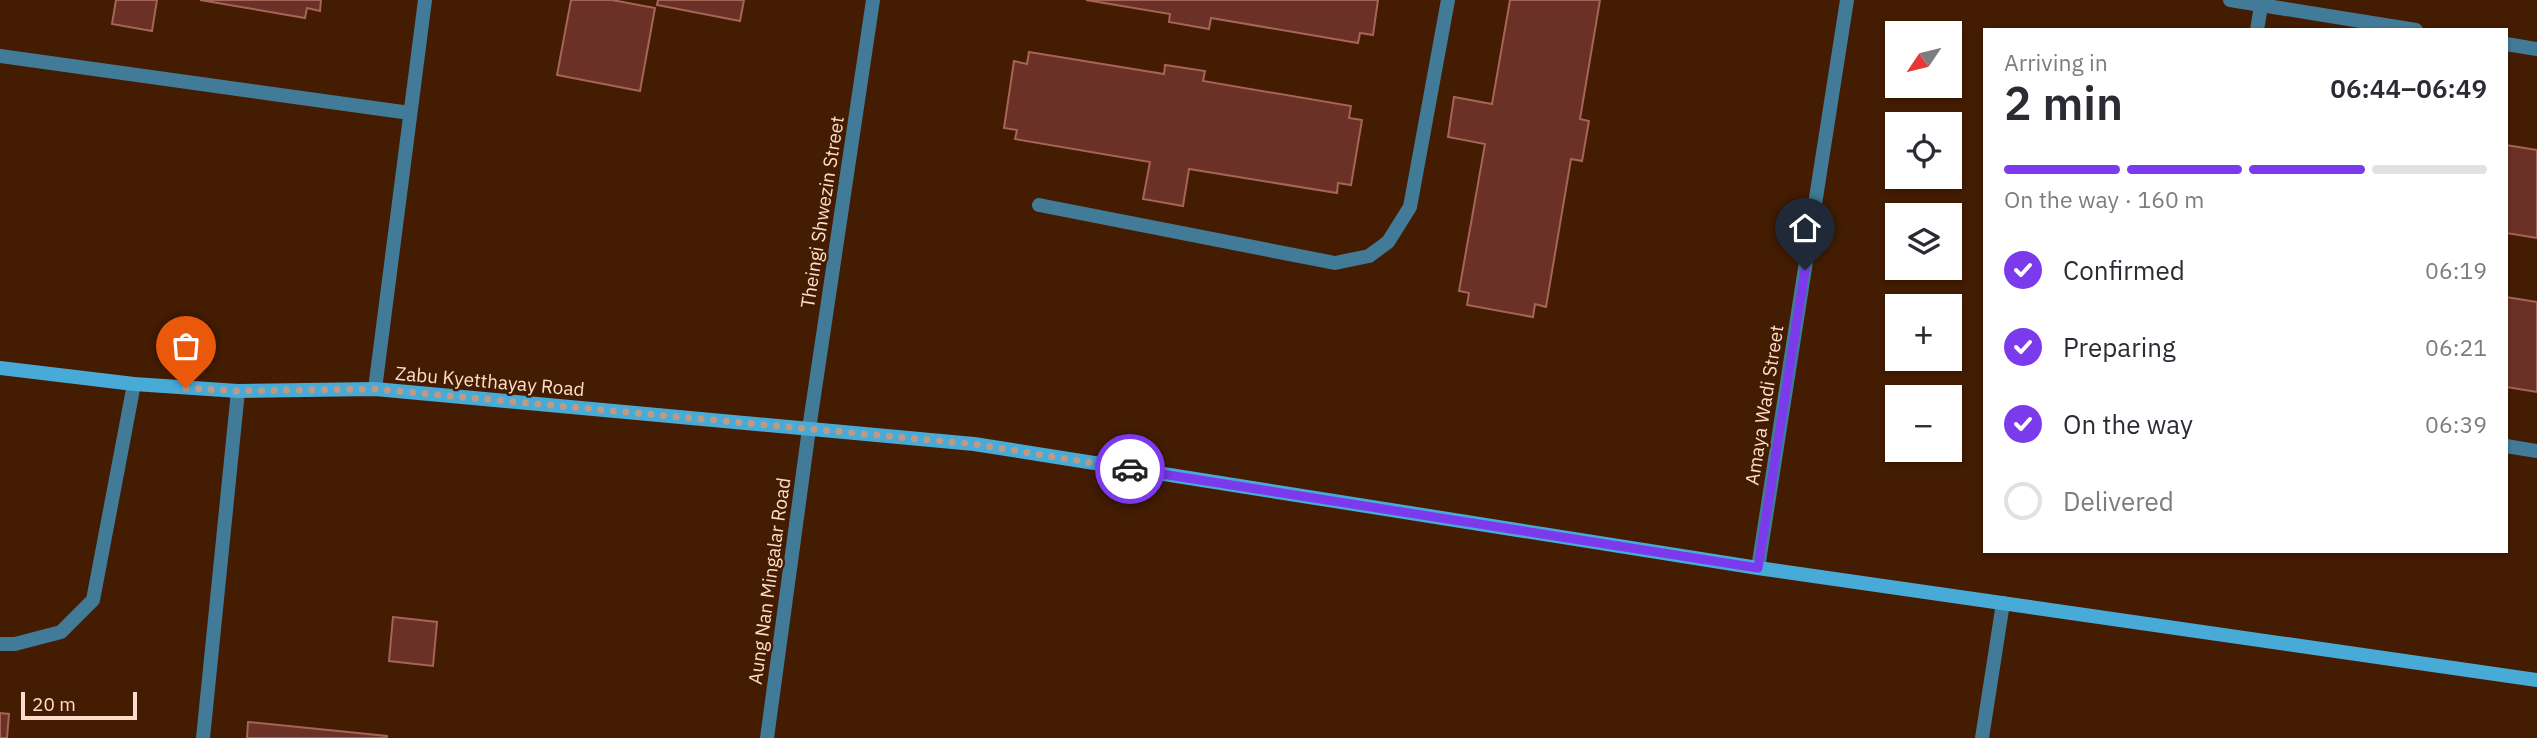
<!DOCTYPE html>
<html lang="en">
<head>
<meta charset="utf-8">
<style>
  body { margin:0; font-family:"IBM Plex Sans",sans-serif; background:#f7f7f7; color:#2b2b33; height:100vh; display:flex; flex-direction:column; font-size:26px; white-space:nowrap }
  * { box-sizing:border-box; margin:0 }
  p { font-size:23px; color:#7c7c81 }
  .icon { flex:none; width:38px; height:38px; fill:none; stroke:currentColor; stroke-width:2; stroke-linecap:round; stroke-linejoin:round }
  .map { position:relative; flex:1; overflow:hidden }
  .drawer { position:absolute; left:1983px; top:28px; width:525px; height:525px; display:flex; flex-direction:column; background:#fff; border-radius:0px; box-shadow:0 2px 5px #0004 }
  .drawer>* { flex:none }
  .needle { width:46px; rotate:235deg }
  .buttons { position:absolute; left:1885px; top:21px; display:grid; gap:14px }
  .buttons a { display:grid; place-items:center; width:77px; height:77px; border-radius:0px; background:#fff; box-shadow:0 2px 5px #0004; font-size:35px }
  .scale { position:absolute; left:21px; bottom:18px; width:116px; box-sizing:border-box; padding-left:7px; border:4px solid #fedecb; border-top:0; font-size:19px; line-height:24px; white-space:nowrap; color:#fedecb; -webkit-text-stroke:5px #431c02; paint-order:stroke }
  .pin { position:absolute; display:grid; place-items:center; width:60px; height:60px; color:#fff; margin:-72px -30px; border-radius:50% 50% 50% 0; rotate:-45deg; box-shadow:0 0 7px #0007 }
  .pin .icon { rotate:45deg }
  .courier { position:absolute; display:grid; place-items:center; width:70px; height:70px; margin:-35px; border:5px solid #7c3aed; border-radius:50%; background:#fff; color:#222; box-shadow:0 2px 9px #0007 }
  .head em { font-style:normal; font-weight:600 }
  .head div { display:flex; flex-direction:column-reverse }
  .head { display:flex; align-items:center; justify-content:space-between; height:119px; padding:0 21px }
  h1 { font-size:46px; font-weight:600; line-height:52px }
  .bar { display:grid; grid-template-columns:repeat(4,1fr); gap:10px 7px; align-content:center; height:84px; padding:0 21px }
  .bar i { height:9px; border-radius:5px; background:#e1e1e2 }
  .bar .active { background:#7c3aed }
  .bar p { grid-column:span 4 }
  ol { padding:0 21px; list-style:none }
  li { display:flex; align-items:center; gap:21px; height:77px }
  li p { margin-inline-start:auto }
  li .icon { padding:7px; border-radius:50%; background:#7c3aed; color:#fff; stroke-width:4 }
  li:last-child { color:#7c7c81 }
  li i { width:38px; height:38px; border:4px solid #e1e1e2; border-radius:50% }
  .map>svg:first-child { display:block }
  .building { fill:#6c3126; stroke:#a66458; stroke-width:2 }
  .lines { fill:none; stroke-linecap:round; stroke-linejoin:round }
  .service { stroke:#427b97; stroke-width:14 }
  .minor { stroke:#427b97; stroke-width:14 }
  .secondary { stroke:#48aad7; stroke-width:14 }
  .done { stroke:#bd9a85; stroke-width:7; stroke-dasharray:0 12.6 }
  .route { stroke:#7c3aed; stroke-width:9 }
  .labels { text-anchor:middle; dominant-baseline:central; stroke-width:5; stroke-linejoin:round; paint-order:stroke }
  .street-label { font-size:19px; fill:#fedecb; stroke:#431c02 }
</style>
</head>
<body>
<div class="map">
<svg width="2537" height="738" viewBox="0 0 2537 738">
  <rect width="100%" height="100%" fill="#431c02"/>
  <path class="building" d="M116 0H157L152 31 112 24Z
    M200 0H321L320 11 307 8 305 18Z
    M571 0H612L655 8 640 91 557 75Z
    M658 0H744L740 21 657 5Z
    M1086 0H1378L1373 35 1360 33 1358 43 1211 18 1209 29 1169 22 1170 14Z
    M1510 0H1600L1580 119 1589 121 1582 161 1571 159 1546 307 1535 304 1533 317 1467 305 1469 293 1459 291 1485 144 1448 137 1454 97 1492 104Z
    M1029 52 1164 74 1165 65 1205 71 1203 81 1351 106 1349 118 1362 120 1351 185 1338 183 1337 193 1189 169 1183 206 1143 199 1150 162 1015 139 1017 130 1004 128 1014 61 1027 64Z
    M2506 145 2537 150V238L2506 233Z
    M2506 297 2537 302V392L2506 387Z
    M393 617 437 622 433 666 389 661Z
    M0 713 9 714 7 738H0Z
    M248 722 387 736V738H247Z"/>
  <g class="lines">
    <path class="service" d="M1982 738 2003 603"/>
    <path class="minor" d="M2230 0 2416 30
      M2257 30 2262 0
      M2506 44 2537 49
      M0 56 410 113
      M1039 205 1335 263 1369 256 1388 242 1410 207 1448 0
      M375 389 425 0
      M2506 446 2537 451
      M1758 568 1847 0
      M0 644H15L61 632 93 600 134 384
      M203 738 238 391
      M767 738 809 429 873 0"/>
    <path class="secondary" d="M0 368 134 384 238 391 375 389 974 444 1758 568 2537 680"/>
  </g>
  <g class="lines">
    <path class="done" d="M186 388 238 391 375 389 974 444 1130 469"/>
    <path class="route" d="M1130 469 1758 568 1805 270"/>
  </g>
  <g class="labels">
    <g class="street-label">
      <text transform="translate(822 212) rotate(-81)">Theingi Shwezin Street</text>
      <text transform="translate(490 381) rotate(5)">Zabu Kyetthayay Road</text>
      <text transform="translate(1764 405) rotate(-81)">Amaya Wadi Street</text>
      <text transform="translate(769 581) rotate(-82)">Aung Nan Mingalar Road</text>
    </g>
  </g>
</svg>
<div class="buttons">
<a><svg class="needle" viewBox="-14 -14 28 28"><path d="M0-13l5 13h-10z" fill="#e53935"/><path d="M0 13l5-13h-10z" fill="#7c7c81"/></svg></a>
<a><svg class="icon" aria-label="locate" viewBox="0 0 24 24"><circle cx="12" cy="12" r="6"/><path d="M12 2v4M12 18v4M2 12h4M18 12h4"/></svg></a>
<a><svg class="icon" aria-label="layers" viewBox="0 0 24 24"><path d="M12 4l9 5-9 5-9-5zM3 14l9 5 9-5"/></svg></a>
<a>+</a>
<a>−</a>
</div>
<div class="scale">20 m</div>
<div class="pin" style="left:186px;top:388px;background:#ea580c"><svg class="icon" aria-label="bag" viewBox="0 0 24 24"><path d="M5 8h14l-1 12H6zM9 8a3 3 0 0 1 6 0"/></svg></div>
<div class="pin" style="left:1805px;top:270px;background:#1f2937"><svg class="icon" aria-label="home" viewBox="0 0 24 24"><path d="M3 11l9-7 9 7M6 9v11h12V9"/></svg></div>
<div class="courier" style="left:1130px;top:469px"><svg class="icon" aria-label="car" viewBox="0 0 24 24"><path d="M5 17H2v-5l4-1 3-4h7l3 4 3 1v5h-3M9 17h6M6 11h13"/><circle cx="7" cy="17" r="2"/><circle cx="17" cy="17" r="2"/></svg></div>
<section class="drawer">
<div class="head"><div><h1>2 min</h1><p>Arriving in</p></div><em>06:44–06:49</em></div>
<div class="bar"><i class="active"></i><i class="active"></i><i class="active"></i><i></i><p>On the way · 160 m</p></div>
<ol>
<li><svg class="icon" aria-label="check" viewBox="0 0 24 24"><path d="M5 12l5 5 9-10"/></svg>Confirmed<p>06:19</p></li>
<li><svg class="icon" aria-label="check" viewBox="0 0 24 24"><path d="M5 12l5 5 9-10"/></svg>Preparing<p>06:21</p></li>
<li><svg class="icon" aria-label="check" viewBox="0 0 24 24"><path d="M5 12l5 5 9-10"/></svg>On the way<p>06:39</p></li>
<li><i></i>Delivered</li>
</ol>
</section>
</div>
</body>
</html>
